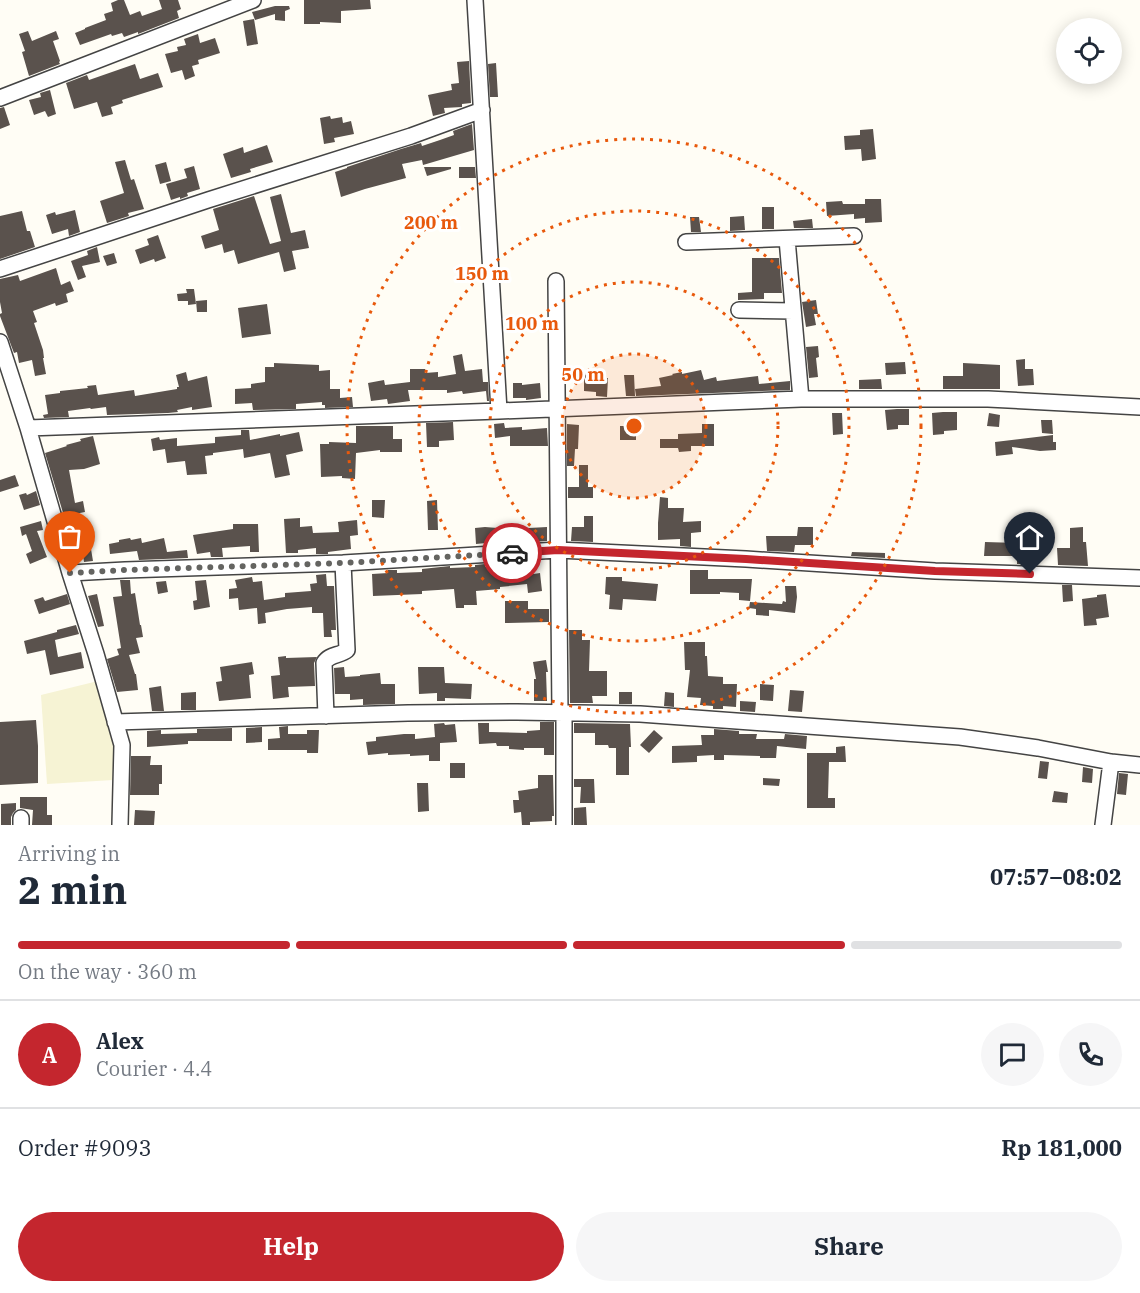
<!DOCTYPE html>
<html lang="en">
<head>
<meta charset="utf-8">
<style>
  body { margin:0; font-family:"IBM Plex Serif",serif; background:#f6f6f7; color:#1f2937; height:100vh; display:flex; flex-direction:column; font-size:22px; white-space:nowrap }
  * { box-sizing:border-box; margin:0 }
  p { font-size:20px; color:#747a83 }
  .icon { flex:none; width:33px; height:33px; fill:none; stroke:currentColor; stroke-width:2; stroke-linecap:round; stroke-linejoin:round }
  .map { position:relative; height:825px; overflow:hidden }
  .details { display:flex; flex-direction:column; background:#fff; flex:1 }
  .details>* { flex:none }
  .tools { position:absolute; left:1056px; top:18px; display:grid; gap:12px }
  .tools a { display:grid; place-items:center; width:66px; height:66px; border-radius:50%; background:#fff; box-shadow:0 3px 15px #0003; font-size:30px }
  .pin { position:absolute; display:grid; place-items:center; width:51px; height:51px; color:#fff; margin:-62px -26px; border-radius:50% 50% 50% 0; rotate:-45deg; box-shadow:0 0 6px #0007 }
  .pin .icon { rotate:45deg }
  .courier { position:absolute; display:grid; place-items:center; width:60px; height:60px; margin:-30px; border:4px solid #c4262e; border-radius:50%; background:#fff; color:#222; box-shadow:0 2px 8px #0007 }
  .summary em { font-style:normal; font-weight:700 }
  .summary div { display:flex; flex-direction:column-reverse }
  .summary { display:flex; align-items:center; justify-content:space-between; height:102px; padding:0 18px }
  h1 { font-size:39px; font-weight:700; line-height:45px }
  .bar { display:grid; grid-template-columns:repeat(4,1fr); gap:9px 6px; align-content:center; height:72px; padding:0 18px }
  .bar i { height:8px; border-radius:4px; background:#e0e1e3 }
  .bar .selected { background:#c4262e }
  .bar p { grid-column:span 4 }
  .line { display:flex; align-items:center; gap:15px; padding:0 18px; border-top:2px solid #e0e1e3 }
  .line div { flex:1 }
  .round { display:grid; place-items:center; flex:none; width:63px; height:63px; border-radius:32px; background:#f6f6f7 }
  .action { display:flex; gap:12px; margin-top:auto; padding:12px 18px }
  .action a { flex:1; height:69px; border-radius:36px; background:#c4262e; color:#fff; font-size:24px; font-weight:700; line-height:69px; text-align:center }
  .action a+a { background:#f6f6f7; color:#1f2937 }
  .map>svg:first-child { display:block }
  .farmland { fill:#f6f3d4 }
  .building { fill:#5a524d }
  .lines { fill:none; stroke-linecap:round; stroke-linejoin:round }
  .minor-casing { stroke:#444; stroke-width:18 }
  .minor { stroke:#fff; stroke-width:15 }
  .done { stroke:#646461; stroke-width:6; stroke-dasharray:0 10.8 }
  .route { stroke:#c4262e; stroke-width:8 }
  .ring { fill:none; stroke:#e8590c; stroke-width:3; stroke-dasharray:3 6 }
  .centre { fill:#e8590c; stroke:#fff; stroke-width:3 }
  .ring-label { font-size:18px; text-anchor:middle; font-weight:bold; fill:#e8590c; stroke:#fff; stroke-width:6; stroke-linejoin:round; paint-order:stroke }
</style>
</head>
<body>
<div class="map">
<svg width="1140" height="825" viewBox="0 0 1140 825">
  <rect width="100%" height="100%" fill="#fffdf5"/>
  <path class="farmland" d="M98 681 117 741 113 780 47 784 41 695Z"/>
  <path class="building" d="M118 0H124L130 15 140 11 142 16 162 9 159 0H178L181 9 177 11 179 18 138 34V32L124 37 122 33 112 36 111 34 80 45 75 33 85 29V28L106 20 104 14 113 11 111 3Z
    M304 0H370L371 9 341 11V23L320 22V24H304Z
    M275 6H289L290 9 285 11V21L275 20V14L255 20 252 12Z
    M254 19 258 44 247 46 243 21Z
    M28 31 32 41 56 31 59 39 53 41 60 61 59 62 60 64 29 76 22 52 25 51 19 34Z
    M198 34 200 43 215 38 220 53 198 60 199 64 192 66 195 76 185 80 182 70 171 73 165 54 178 51 177 47 186 45 184 39Z
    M469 61 471 103 462 104V107L444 108 445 113 433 116 428 95 452 90 451 84 459 83 457 62Z
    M496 63 498 97H490L488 64Z
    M135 64 140 79 158 73 163 87 122 100 123 103 111 107 113 114 102 117 97 102 74 109 66 83 87 75 89 80Z
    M50 90 56 114 48 117 45 111 34 115 29 100 41 97 40 93Z
    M4 107 10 125 0 129V108Z
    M330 116 331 119 342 117 343 123 351 121 354 134 334 138 335 142 324 144 320 118Z
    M472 124 474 150 423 165 422 160 402 164 406 178 365 189 341 197 335 172 347 168V167L401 149 421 143 422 146 440 140 454 135 453 131Z
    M873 129 876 159 862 161 861 149 845 150 844 136 860 135V130Z
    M267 145 273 162 250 169 251 172 231 178 223 154 243 147 244 153Z
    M125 160 131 180 134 179 144 209 128 213 129 216 107 223 100 201 124 193 115 162Z
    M166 162 171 181 160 184 155 165Z
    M194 166 200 189 187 193 188 196 180 199V197L171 200 166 184 187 178 184 169Z
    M424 167H451V169L427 176Z
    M459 167H475L476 178H459Z
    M281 194 291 233 305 230 309 248 292 251 296 269 284 272 279 252 238 264 234 250 224 253 222 244 205 249 201 236 219 230 213 209 254 196 270 244 281 241 270 197Z
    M865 199H881L882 222 865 223V218L854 219V214L827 216 826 202 842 201 843 204H865Z
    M762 207H774V229H762Z
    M75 210 80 232 69 236 68 229 52 234 46 215 55 212 56 215Z
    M22 211 27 231H30L35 247 0 259V216Z
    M744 216 745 230 730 231V217Z
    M690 217H699L701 232H691Z
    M812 219 813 228H794L793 221Z
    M158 235 166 258 155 262 154 259 140 264 135 250 149 245 147 239Z
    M97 247 100 262 82 266 86 277 78 280 71 261 88 255 87 251Z
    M114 253 117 263 107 266 103 256Z
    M752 258H779L782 293H764V299L738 300V293L752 292Z
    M56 268 61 285 70 281 74 291 66 294 68 302 56 306 55 303 33 311 37 322 34 323 43 350 44 358H43L46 374 35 376 32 360 19 363 17 352 14 353 0 316V314L2 313 0 302V279L18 275 20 281Z
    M186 289H194L196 304 188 305V301H178L177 294 187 293Z
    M207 300V312H197L196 301Z
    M816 300 818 314H814L816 325 806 327 802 302Z
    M267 304 271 334 242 338 238 308Z
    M818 346 819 357 816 358 818 377 809 378 806 347Z
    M462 354 465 371 482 369 483 382H488L489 401H487L486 391 463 394 462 391 447 393V390H408L410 401 388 404 387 399 371 401 368 383 384 380 385 385 410 382V369H425V373L438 372V377L456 374 453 356Z
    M1025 359V369H1033L1034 385 1018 386 1016 360Z
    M905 362 906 374 886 375 885 363Z
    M274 363 319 365V371L330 370V389H340V398L352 397 353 407 325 408V405H322V402L296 404V409L253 410 252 403 235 404V389L251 388V384L265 382V367H274Z
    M963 363 1000 365V389H943V376H963Z
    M701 370 704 380 716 377 717 381 758 376 759 384 790 381V390L636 396 635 389 661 386 659 378 673 375 672 374 682 372V374Z
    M186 372 188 381 207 376 212 407 192 410V407L177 410 178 412 168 413 107 415 106 407 91 409 90 408 68 411 69 417 44 418 43 415 48 414 45 395 60 393V391L88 388 87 386 96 385 98 395 134 390 135 396 177 389V387H179L176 375Z
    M584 372 599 373V378H608L607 397 596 396V392L584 391Z
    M624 375H634L635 396H626Z
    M881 379 882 389H859V380Z
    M513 383H522V385L540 383 541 398 526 400V398H513Z
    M897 409H909V425H898V429L887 430 885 410Z
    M943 412H957V430L944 431V434L933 435 932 413Z
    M832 413H842L843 434 833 435Z
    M989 413 1000 415 999 427 987 426Z
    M1041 420H1052L1053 434 1042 433Z
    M453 422 454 440 439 441V447H427L426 423Z
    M504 423 505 428 522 427V430L547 428 548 446H510V436L495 438 494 424Z
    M567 424 579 425 578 449H575L574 466H567Z
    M702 424H714V446H691V451L679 452 678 448H660V439H678V434L702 433Z
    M356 426H393V439H402V452H380V450L356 453 355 479 342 478V476L321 477 320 444H329V442L356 443Z
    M620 426H636V440H620Z
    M241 430H249L250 440 280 434V436L299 432 303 451 286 455 290 475 275 478 270 453 244 458 243 449 213 453V455L205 456 207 474 187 475 185 461 167 463 165 449 153 451 151 439 159 437 160 440 177 438V446L215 443V437L241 435Z
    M1053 435V442H1056V450L1040 451 1012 447 1013 454 996 456 995 442Z
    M93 436 100 464 84 469 69 470 75 503 83 501 85 512 64 516 45 453 67 446 66 445 81 441 80 439Z
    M579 465H588V487H593V498H568V487H579Z
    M15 475 19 486 0 492V480Z
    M36 491 40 505 24 510 19 495 26 493 27 495Z
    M660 497 668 498V508H684L683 522 701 521V532L691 533V547L680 546V539L658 540V523Z
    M372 500H385L384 518 372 517Z
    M437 500 438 530H428L427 501Z
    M584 516H593V542L571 541 572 527H584Z
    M300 518V527L312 526 313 533 339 532 338 522 357 520 358 535 350 536 351 549 328 552V554H316V548L298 550V553H286L284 519Z
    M41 521 43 530 37 531 47 557 30 564 26 554 32 551 26 534 22 536 20 527Z
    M233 524H258L259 552H250V546L222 548 223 557H211L210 552 197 554 193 535 233 529Z
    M485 527 510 529 509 539 486 538V543L476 544 475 528Z
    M547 527V541L529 542V528Z
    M798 527H813V545H795L794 552 767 551 766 536H797Z
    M1083 527V542H1086L1088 566 1058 565 1057 548H1070V528Z
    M85 528 89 537 93 561 84 562 81 542 78 530Z
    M1028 534 1029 564H1017V556H984L985 542 1020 543 1019 535Z
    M130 538 131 540 141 538 142 543 164 538 167 552 187 550 188 558 139 560 137 551 110 554 109 544 119 542V540Z
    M852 552 885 553V558L851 556Z
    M485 564V567L513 565 514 577 540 573 542 591 528 593 527 584 500 587V589L476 591 477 605H464V608H456L454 589 422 591V594L373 596 372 574 388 573V570H397V573L422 572V569L450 566V568L475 567V565Z
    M690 570H708V579H752L750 601 739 600V593L720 592V594H690Z
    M326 574 327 586H334L336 630H331L332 637H324L323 613H312V607L287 609 265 613 266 623 258 624 257 608 239 610 238 598 229 599V589L237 588 235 580 252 577 253 582 262 581 264 600 285 597V593L311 591 310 584 317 583 316 575Z
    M606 577H622V581L658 584 656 601 623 599 622 610 609 609 610 595 605 594Z
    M120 580H130L131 594 135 593 140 625H141L143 637 136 638 140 653 129 655 135 674H136L138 690 117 692 107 659 119 655 117 649 121 648 113 597 122 596Z
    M206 580 210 607 194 610 193 601 197 600 195 581Z
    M166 581 168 592 158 594 156 582Z
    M1062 585H1072L1073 601 1063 602Z
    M785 586H796L797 597 795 613 769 610V616L756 615V609L749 608 750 602 782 604 783 601 786 602Z
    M67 594 70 604 39 614 34 600 43 597 45 601Z
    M97 594 104 626 98 627 88 596Z
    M1106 594 1109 617 1096 619 1097 625 1084 626 1082 599 1097 597V595Z
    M505 601H528V609H549V622L505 623Z
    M76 625 79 634 55 640 58 657 81 652 84 668 50 675 45 650 27 654 24 641 57 632V630Z
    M569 630H582V640H590L589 671H607V696H592L593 703H570Z
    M684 642H705V656H707L708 676 723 677V684H737L736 707 723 706V709H713V706L700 705 701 698 687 697 690 670H685Z
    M286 656V658L317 657 314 663 315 686 288 687 289 697 273 699 271 676 280 675 278 657Z
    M546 660 548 672H546L547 701H534V679H536L533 662Z
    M252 662 254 674 249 675 251 698 219 701 216 682 222 681 220 667Z
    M344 667 345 677 360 676V675L380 673 381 684H395V704L363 705V699L350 700V694H335L334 668Z
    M418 667H444L445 683 472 684 471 699 445 698V701H437V693L419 694Z
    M760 684 774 685 773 701 760 700Z
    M161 686 164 711H152L149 688Z
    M790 690 804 691 802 712 788 711Z
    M196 692V710H181V693Z
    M619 692H632V704H619Z
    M665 692 674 693V707L664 706Z
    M740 701 756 702 755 712 740 711Z
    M36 720 38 746V783L0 785V722Z
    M540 722H554V755H544V748H524V750L509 749V746H497L496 743 479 744 478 723H489V732L527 733V731L540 730Z
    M444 723 445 725 455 724 457 742 440 743V761H429V755L410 756V754L388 755V753L368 755 366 742 376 741V737L404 734H415V739L435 737 434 724Z
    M574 723 630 724 631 747H629V775H616V748H609L608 745H595V733H574Z
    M288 726V734H307V730H319L318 753H307V750H268V739L280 738 279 727Z
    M262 727V742L246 743V728Z
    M232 728V741H188V744L147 747V731L161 730V734L197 733V729Z
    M714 729 739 731V734H757L756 739H784L785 734 807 736 806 749 777 746 776 758H760V756L724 755V760H714V755L697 756V762L672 763V746L702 745 701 735H714Z
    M654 730 663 738 649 753 640 745Z
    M845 746 846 762H829L828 798H835V808H807V753H836V747Z
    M131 756H151L150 765H162V784H159V795H130Z
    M1040 761 1049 762 1047 779 1038 778Z
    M450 763H465V778H450Z
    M1083 767 1093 769 1092 783 1082 782Z
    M1119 773 1128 774 1126 795 1117 794Z
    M538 775H553L554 816H552V821L530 822V825H522L521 812 514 813 513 800H519L518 791 538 788Z
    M763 778 780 779 779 786 763 785Z
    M574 779H594L595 803H580L581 787H574Z
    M417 783H428L429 811 418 812Z
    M1054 791 1068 793 1067 803 1052 802Z
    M20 797H47V815H52V825H32L33 810 20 808Z
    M16 803V810L13 813 11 817V825H1V804Z
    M586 807 587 825H574V808Z
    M135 810 155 811 154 825H134Z"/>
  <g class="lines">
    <g class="minor-casing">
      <path id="minor" d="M475 0 499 411
        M0 98 253 0
        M787 239 801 399
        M686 242 854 236
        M0 269 208 200 411 136 482 110
        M556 281 560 713
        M739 310 793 311
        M0 342 28 428 70 573 96 654 122 745 120 825
        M28 428 499 411 801 399H988L1140 407
        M70 573 125 570 343 563 558 550 746 559 935 571 1140 578
        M564 714V825
        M326 716 324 663C329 654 340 656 347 650L343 563
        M115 722 408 713 517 712 640 714 960 737 1038 748 1111 762 1140 765
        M21 825V818
        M1103 825 1111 762"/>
    </g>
    <use href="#minor" class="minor"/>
  </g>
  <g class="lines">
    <path class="done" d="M70 573 125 570 343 563 512 553"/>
    <path class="route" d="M512 553 558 550 746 559 935 571 1030 574"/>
  </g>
  <circle cx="634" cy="426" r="72" fill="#e8590c" fill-opacity=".12"/>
  <g class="ring">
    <circle cx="634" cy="426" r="72"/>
    <circle cx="634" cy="426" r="144"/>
    <circle cx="634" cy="426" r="215"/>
    <circle cx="634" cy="426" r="287"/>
  </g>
  <circle cx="634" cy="426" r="9" class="centre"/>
  <g class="ring-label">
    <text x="431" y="229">200 m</text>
    <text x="482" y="280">150 m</text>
    <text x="532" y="330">100 m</text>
    <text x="583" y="381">50 m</text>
  </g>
</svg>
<div class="tools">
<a><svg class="icon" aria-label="locate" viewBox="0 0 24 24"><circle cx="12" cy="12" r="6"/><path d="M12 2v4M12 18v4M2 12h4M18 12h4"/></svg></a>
</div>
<div class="pin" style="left:70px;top:573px;background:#ea580c"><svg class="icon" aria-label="bag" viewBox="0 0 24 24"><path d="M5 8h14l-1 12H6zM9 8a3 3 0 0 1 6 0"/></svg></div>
<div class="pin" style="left:1030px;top:574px;background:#1f2937"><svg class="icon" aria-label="home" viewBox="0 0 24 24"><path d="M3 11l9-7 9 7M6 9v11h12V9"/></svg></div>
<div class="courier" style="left:512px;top:553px"><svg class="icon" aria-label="car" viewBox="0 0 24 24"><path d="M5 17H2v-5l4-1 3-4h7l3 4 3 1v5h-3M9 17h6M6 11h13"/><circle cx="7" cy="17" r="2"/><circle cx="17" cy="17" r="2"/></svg></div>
</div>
<section class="details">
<div class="summary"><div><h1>2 min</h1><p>Arriving in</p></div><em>07:57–08:02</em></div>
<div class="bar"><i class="selected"></i><i class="selected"></i><i class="selected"></i><i></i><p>On the way · 360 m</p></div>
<div class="line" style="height:108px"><b class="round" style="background:#c4262e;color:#fff">A</b><div><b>Alex</b><p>Courier · 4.4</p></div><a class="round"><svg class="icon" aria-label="chat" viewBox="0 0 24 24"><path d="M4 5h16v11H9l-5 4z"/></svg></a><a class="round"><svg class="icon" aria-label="phone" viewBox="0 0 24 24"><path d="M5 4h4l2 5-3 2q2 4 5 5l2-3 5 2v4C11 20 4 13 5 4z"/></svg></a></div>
<div class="line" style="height:78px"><div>Order #9093</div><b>Rp 181,000</b></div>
<div class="action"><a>Help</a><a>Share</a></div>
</section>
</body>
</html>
